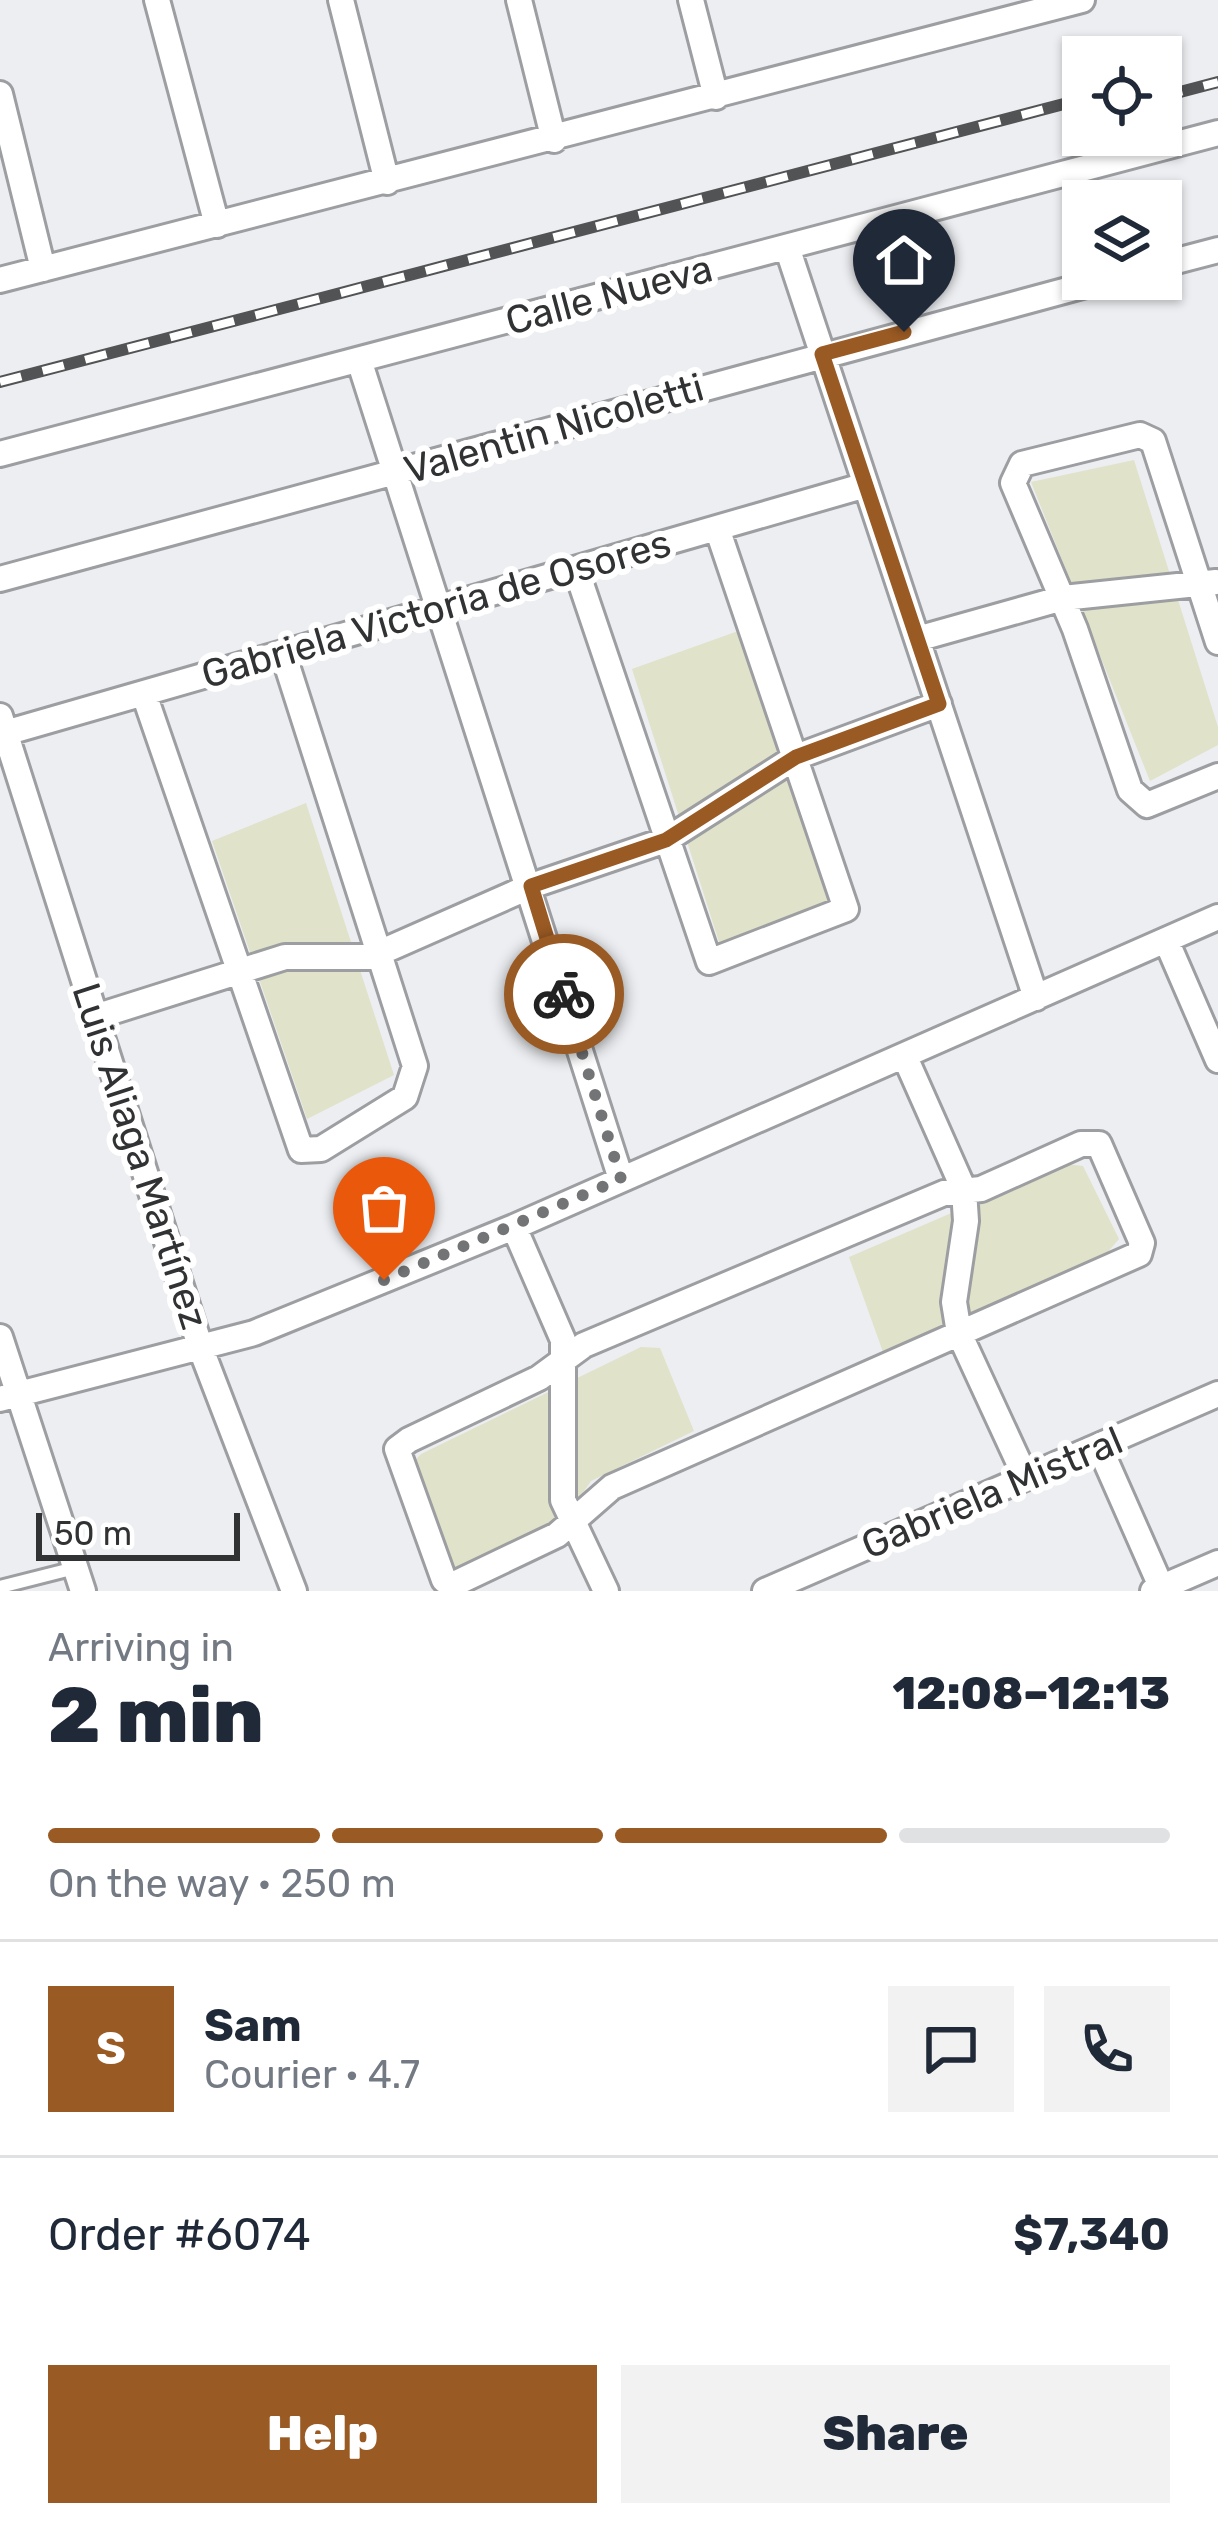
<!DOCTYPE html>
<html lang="en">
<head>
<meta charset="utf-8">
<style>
  body { margin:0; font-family:Rubik,sans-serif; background:#f2f2f3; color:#1f2937; height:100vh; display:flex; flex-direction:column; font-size:45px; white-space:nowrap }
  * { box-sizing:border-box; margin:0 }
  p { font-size:39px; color:#747a83 }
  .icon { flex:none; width:66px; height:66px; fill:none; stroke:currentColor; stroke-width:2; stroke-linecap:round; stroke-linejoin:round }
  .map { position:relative; height:1591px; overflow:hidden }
  .side { display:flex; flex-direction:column; background:#fff; flex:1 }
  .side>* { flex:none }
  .tools { position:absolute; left:1062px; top:36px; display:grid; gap:24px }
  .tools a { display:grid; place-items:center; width:120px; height:120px; border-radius:0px; background:#fff; box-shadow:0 3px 9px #0004; font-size:60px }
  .scale { position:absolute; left:36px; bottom:30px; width:204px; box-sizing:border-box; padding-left:12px; border:6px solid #313233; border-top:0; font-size:33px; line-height:42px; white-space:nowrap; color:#313233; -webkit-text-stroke:9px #fff; paint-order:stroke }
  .pin { position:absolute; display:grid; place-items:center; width:102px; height:102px; color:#fff; margin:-123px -51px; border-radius:50% 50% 50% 0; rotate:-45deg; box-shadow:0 0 12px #0007 }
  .pin .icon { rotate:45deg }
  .courier { position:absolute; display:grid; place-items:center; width:120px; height:120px; margin:-60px; border:9px solid #9a5a23; border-radius:50%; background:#fff; color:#222; box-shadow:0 3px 15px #0007 }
  .headline em { font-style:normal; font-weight:800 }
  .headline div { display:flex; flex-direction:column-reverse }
  .headline { display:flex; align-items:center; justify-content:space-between; height:204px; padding:0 48px }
  h1 { font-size:78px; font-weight:800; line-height:90px }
  .bar { display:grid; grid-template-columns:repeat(4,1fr); gap:18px 12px; align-content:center; height:144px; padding:0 48px }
  .bar i { height:15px; border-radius:9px; background:#e0e1e3 }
  .bar .on { background:#9a5a23 }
  .bar p { grid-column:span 4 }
  .line { display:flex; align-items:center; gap:30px; padding:0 48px; border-top:3px solid #e0e1e3 }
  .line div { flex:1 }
  .round { display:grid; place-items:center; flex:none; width:126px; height:126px; border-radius:0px; background:#f2f2f3 }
  .primary-button { display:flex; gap:24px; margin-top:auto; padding:24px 48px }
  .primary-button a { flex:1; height:138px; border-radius:0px; background:#9a5a23; color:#fff; font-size:48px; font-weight:800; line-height:138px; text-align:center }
  .primary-button a+a { background:#f2f2f3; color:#1f2937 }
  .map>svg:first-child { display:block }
  .green { fill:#e0e2ca }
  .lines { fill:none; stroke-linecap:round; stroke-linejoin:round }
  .service-casing { stroke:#9c9ea1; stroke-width:18 }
  .minor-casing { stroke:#9c9ea1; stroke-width:30 }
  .service { stroke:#fff; stroke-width:12 }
  .minor { stroke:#fff; stroke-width:24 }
  .rail-casing { stroke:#525354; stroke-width:12 }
  .rail { stroke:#fff; stroke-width:8; stroke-dasharray:22; stroke-linecap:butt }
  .done { stroke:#727476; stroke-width:12; stroke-dasharray:0 21.6 }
  .route { stroke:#9a5a23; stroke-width:15 }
  .labels { text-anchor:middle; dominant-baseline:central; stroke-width:12; stroke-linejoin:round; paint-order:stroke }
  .street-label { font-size:39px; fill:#313233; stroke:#fff }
</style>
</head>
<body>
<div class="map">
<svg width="1218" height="1591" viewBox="0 0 1218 1591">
  <rect width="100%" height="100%" fill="#eceef1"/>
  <path class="green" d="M1134 460 1218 727V745L1150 781 1031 482Z
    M741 630 830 906 720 945 632 669Z
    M306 803 394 1075 307 1119 212 841Z
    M1066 1164 1083 1166 1119 1239 1106 1254 883 1352 849 1257Z
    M641 1347 660 1348 694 1431 591 1481 567 1516 544 1532 461 1571 442 1566 409 1467 421 1454Z"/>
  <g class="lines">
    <g class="service-casing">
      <path id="service" d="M0 1587 75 1568"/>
    </g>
    <g class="minor-casing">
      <path id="minor" d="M157 0 217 225
        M341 0 387 182
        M519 0 554 140
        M691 0 716 97
        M0 94 43 269
        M787 247 1036 998
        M1161 265 1218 250
        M0 280 1082 0
        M360 363 621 1179
        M0 454 1218 133
        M576 569 709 962 846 909 717 528
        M0 579 1108 279
        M917 639 1063 598 1216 582
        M1218 642 1153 441 1140 435 1022 464 1013 483 1075 629 1130 790 1147 805 1218 776
        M144 694 301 1150 321 1149 405 1097 415 1066 283 653
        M0 716 201 1349 294 1591
        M5 733 866 485
        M1166 940 1218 1060
        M95 1017 285 957H370L531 886 666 840 796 757 939 704
        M905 1057 964 1190 966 1221 954 1302 959 1333 1026 1478
        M1081 1144H1099L1142 1243 1139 1254 612 1487 557 1535 452 1585 444 1580 397 1449 409 1440 539 1378 584 1345 944 1193 981 1189Z
        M514 1227 563 1340V1500L606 1591
        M0 1337 83 1591
        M0 1399 254 1333 514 1227 1218 917
        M1099 1446 1163 1591
        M765 1591 1218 1394
        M1153 1591 1218 1563"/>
    </g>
    <use href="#service" class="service"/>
    <use href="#minor" class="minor"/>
    <g class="rail-casing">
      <path id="rail" d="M1161 97 1218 82
        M0 382 1083 99"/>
    </g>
    <use href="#rail" class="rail"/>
  </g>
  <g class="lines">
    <path class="done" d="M384 1280 621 1179 564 994"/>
    <path class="route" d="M564 994 531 886 666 840 796 757 939 704 822 354 904 332"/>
  </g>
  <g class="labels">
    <g class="street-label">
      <text transform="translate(609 295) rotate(-15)">Calle Nueva</text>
      <text transform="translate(554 429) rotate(-16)">Valentin Nicoletti</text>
      <text transform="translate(436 609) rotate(-16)">Gabriela Victoria de Osores</text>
      <text transform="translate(140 1156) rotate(72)">Luis Aliaga Martínez</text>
      <text transform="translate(992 1493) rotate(-23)">Gabriela Mistral</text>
    </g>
  </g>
</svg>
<div class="tools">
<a><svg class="icon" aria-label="locate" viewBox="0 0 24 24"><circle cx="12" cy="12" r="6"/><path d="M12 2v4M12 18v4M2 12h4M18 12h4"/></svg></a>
<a><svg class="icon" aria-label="layers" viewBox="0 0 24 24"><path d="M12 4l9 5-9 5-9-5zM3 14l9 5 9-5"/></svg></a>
</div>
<div class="scale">50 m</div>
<div class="pin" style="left:384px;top:1280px;background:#ea580c"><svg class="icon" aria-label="bag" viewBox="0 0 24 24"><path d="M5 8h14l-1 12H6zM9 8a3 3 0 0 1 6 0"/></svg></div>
<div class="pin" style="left:904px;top:332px;background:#1f2937"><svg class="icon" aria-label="home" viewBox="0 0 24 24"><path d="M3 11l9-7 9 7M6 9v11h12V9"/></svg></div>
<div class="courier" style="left:564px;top:994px"><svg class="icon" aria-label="bike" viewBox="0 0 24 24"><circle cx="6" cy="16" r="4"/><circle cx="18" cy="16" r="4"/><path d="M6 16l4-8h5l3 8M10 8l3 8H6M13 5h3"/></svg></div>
</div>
<section class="side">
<div class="headline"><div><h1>2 min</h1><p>Arriving in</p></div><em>12:08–12:13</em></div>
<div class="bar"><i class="on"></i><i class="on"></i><i class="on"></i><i></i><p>On the way · 250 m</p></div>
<div class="line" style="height:216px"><b class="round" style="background:#9a5a23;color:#fff">S</b><div><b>Sam</b><p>Courier · 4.7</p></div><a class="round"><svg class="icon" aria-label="chat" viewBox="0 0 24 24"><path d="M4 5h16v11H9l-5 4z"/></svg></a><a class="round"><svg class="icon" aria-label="phone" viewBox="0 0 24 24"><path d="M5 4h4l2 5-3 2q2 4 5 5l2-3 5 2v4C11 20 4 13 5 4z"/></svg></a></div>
<div class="line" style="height:156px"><div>Order #6074</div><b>$7,340</b></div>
<div class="primary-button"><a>Help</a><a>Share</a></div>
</section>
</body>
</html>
